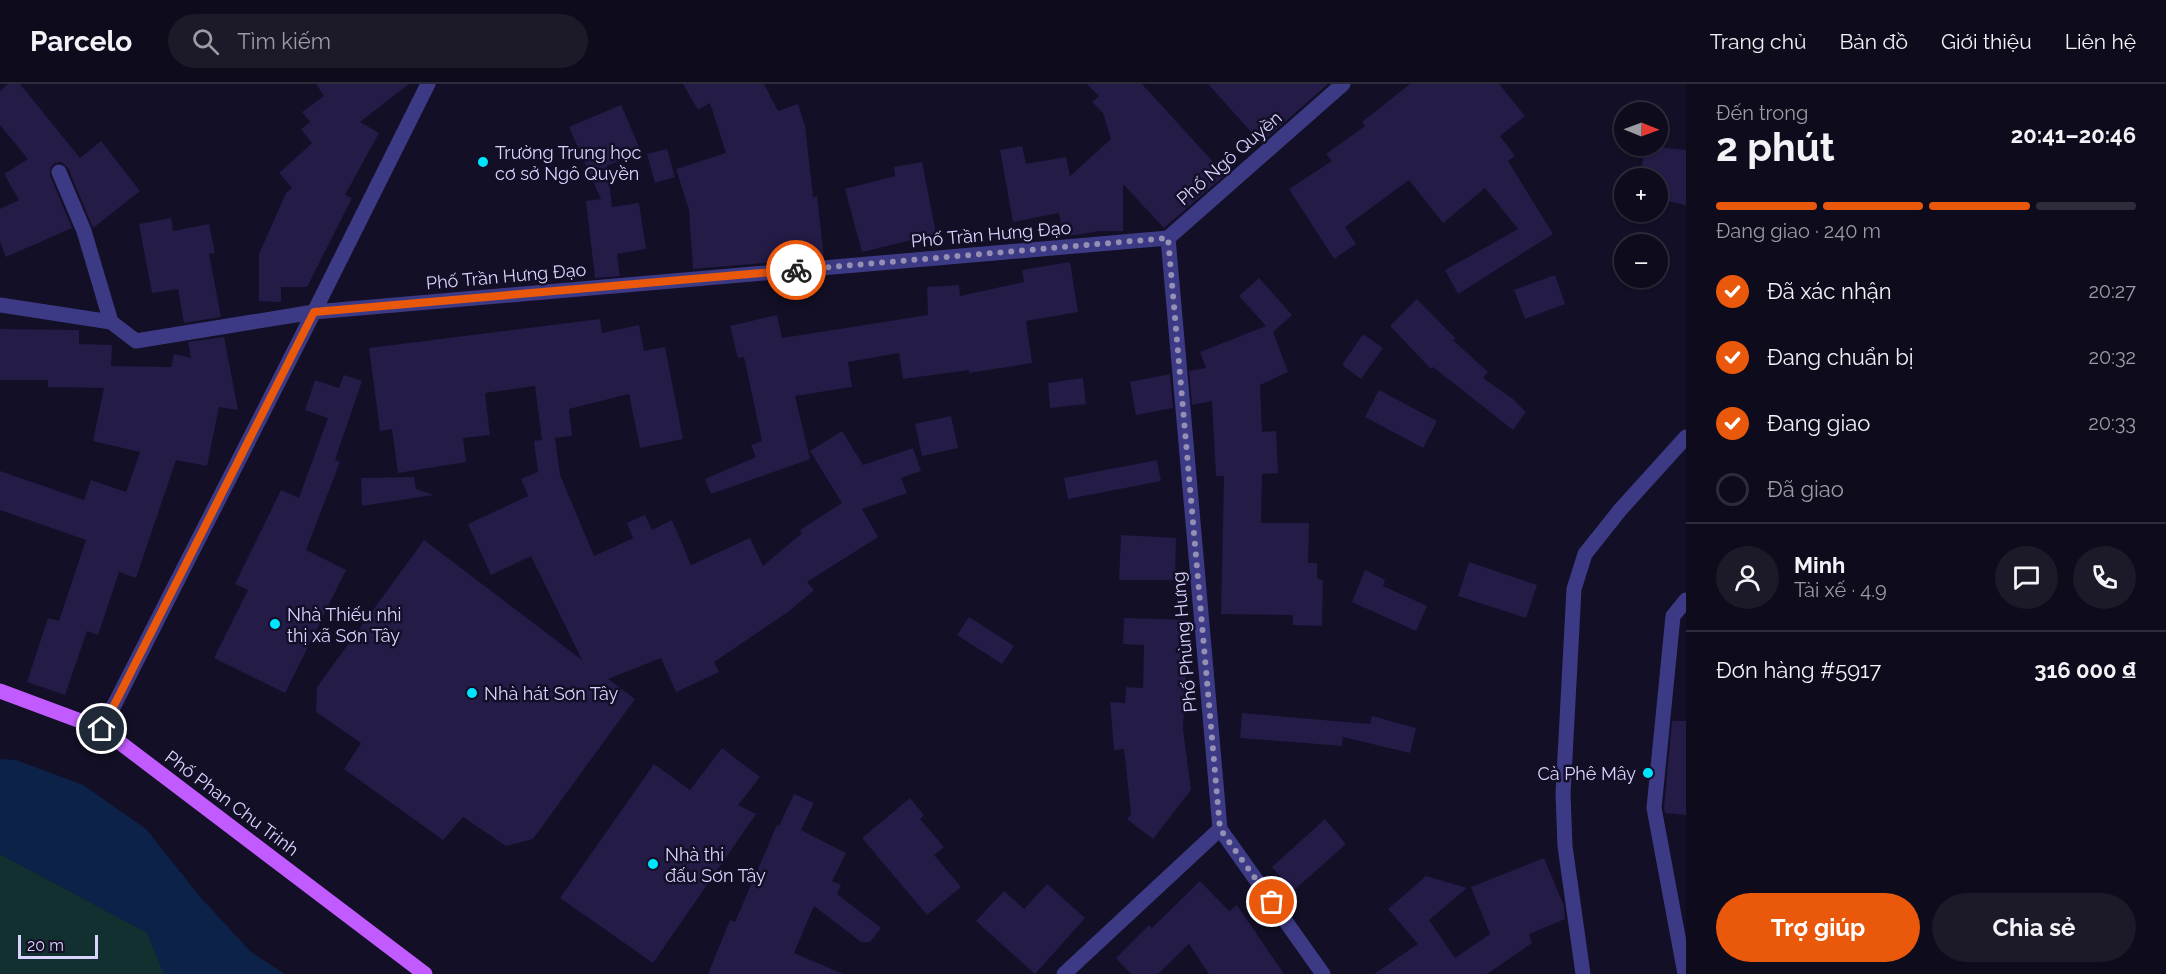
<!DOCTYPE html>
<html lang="vi">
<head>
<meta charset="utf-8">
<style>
  body { margin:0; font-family:Raleway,sans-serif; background:#1c1929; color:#f1f3f6; height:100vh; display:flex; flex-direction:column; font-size:22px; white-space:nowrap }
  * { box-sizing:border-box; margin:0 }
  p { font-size:20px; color:#9b9ba3 }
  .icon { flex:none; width:33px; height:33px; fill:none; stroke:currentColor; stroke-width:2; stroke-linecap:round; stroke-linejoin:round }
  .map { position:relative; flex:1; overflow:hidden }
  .sheet { display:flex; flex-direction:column; background:#0e0b1c; width:480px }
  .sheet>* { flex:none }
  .needle { width:39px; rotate:91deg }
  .buttons { position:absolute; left:1614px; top:18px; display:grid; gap:12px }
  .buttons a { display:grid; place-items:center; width:54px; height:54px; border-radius:50%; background:#0e0b1c; box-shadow:0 2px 4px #0004,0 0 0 2px #2e2b3b; font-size:30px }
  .scale { position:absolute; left:18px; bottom:15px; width:80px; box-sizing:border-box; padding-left:6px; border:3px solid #d9d4ff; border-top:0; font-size:16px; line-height:21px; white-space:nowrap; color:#d9d4ff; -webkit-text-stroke:4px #130f26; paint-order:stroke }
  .pin { position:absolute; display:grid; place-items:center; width:51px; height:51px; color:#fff; margin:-26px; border:3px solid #fff; border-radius:50%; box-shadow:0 2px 6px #0007 }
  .courier { position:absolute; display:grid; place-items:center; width:60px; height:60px; margin:-30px; border:4px solid #ea580c; border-radius:50%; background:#fff; color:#222; box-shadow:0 2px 8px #0007 }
  .head em { font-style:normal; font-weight:700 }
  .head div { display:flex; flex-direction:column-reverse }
  .head { display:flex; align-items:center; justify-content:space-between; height:102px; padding:0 30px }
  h1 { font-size:39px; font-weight:700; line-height:45px }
  .bar { display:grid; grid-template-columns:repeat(4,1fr); gap:9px 6px; align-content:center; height:72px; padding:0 30px }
  .bar i { height:8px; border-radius:4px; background:#2e2b3b }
  .bar .selected { background:#ea580c }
  .bar p { grid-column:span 4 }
  .line { display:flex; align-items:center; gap:15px; padding:0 30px; border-top:2px solid #2e2b3b }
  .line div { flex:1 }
  .round { display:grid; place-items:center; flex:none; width:63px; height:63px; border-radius:32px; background:#1c1929 }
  ol { padding:0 30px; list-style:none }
  li { display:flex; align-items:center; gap:18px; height:66px }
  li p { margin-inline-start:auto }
  li .icon { padding:6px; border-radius:50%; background:#ea580c; color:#fff; stroke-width:4 }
  li:last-child { color:#9b9ba3 }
  li i { width:33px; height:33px; border:3px solid #2e2b3b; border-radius:50% }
  .primary-button { display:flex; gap:12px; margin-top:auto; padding:12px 30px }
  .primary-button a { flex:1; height:69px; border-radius:36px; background:#ea580c; color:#fff; font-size:24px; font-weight:700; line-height:69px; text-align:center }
  .primary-button a+a { background:#1c1929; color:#f1f3f6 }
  header { display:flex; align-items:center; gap:36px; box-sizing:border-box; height:84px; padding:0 30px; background:#0e0b1c; border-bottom:2px solid #2e2b3b }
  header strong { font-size:28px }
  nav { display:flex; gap:33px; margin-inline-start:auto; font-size:21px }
  .search { width:420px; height:54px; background:#1c1929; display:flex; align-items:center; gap:15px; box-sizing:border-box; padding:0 21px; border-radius:33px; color:#9b9ba3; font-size:22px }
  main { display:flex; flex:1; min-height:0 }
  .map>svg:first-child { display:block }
  .green { fill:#12302f }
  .water { fill:#0c2248 }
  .building { fill:#241b47 }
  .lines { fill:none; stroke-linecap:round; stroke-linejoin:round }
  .minor { stroke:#3d3a85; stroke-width:15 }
  .major { stroke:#c25bff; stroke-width:15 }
  .done { stroke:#948fb3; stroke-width:6; stroke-dasharray:0 10.8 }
  .route { stroke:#ea580c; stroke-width:8 }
  .poi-dot { fill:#00e5ff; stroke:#130f26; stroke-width:2 }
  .labels { text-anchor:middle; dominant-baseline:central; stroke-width:5; stroke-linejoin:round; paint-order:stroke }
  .poi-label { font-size:18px; fill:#d9d4ff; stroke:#130f26; text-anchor:start }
  .street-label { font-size:18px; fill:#d9d4ff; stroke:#130f26 }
</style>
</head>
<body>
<header>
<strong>Parcelo</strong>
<div class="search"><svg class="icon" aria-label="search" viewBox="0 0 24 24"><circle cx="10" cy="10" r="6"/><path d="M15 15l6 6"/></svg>Tìm kiếm</div>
<nav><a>Trang chủ</a><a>Bản đồ</a><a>Giới thiệu</a><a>Liên hệ</a></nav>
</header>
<main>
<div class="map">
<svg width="1686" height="890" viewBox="0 0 1686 890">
  <rect width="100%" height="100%" fill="#130f26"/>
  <path class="green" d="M0 770 148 849 164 890H0Z"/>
  <path class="water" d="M0 675 16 676 83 701 146 745 201 814 251 868 285 890H164L147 849 0 770Z"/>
  <path class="building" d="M8 0H20L80 74 101 57 140 107 93 144 68 84 61 78 55 79 51 83 50 91 72 144 6 173 0 158V125L19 116 4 90 28 75 0 41V7Z
    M316 0H409L360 38 379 49 345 111 352 114 307 203H281V218L259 217V170L286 109 292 104 279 89 312 59 301 45 310 38 302 28 324 12Z
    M683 0H764L778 27 798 20 805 42 813 113 817 112 824 174 693 185 689 126 676 85 726 69 710 19 698 26Z
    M1087 0H1142L1225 91 1164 144 1123 100V147H1100L1063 153 1059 129 1013 138 1000 66 1022 62 1026 80 1066 73 1070 92 1111 55 1103 29 1092 18 1099 12Z
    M1208 0H1328L1261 59Z
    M1410 0H1499L1525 32 1500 52 1515 72 1508 77 1553 150 1458 210 1445 186 1518 145 1485 104 1443 139 1409 96 1345 143 1356 160 1334 175 1289 105 1332 77 1326 70 1365 42 1362 38Z
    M621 21 641 67 607 82 612 123 639 119 646 165 617 170 620 192 595 194 586 117 601 115 569 43Z
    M1646 62 1686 66V121L1658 115V94H1639Z
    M667 65 675 93 655 99 647 70Z
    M922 78 936 150 862 168 845 105 895 92 894 83Z
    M171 134 173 147 209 140 215 169 209 170 221 233 184 239 178 205 152 209 139 140Z
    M1070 178 1078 228 1026 237 1032 279 969 289V286L903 295 899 269 848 278 852 303 795 312 810 375 711 410 705 395 756 373 751 361 762 357 744 273 738 274 730 242 777 231 782 254 928 231 927 203 959 201 960 212 1024 198 1022 186Z
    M1555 191 1565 220 1525 235 1514 206Z
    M1259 194 1292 231 1273 248 1288 288 1260 301 1262 348 1276 347 1278 389 1262 390 1261 439H1309L1308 479H1317V495L1323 496 1322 542 1293 541V531L1221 530 1224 392H1216L1212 317 1192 321 1189 287 1206 284 1200 268 1266 242 1239 212Z
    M1417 215 1456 255 1453 256 1488 288 1483 294 1513 315 1526 328 1513 346 1433 283 1431 285 1390 242Z
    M600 235 602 249 639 241 644 267 665 263 683 355 640 364 629 310 569 325 572 352 555 354 560 391 594 472 633 454 627 439 645 431 652 446 672 436 691 481 750 454 763 482 802 449 800 446 842 419 810 367 842 347 863 381 913 364 921 387 901 394 907 409 862 425 878 453 807 498 814 506 788 528 714 578 719 588 676 608 661 574 608 595 635 615 533 755 506 762 463 733 443 756 344 685 361 659 316 628 317 603 424 456 582 576 531 472 491 491 468 440 528 412 521 395 538 388 534 357 554 354 542 356 535 302 485 309 490 351 463 354 466 378 398 389 392 345 380 347 369 264Z
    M0 245 79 246V260L112 261 111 282 171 283 174 270 191 274 188 258 224 253 238 326 219 323 207 382 176 376 136 494 119 488 98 551 87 547 65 611 27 598 48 534 59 537 86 456 0 426V387L84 416 91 396 126 408 140 368 93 357 104 304 48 303V296H0Z
    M1363 250 1383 264 1361 295 1342 281Z
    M1170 290 1173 324 1136 331 1130 298Z
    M344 291 362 297 335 376 340 378 306 466 346 486 285 609 214 574 248 506 235 500 281 406 299 414 328 334 305 326 315 296 339 304Z
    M1083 294 1086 320 1050 324 1048 299Z
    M1379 306 1437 337 1423 364 1365 333Z
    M951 332 958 364 922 372 915 340Z
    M1157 376 1161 397 1068 415 1064 394Z
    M414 393 416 405 434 411 362 422 361 394Z
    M1121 451 1176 454 1175 496H1119Z
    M1469 478 1537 501 1526 534 1458 512Z
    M1365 486 1385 496 1383 502 1427 522 1416 547 1352 518Z
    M969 533 1014 562 1002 580 957 551Z
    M1124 534 1189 536 1183 645 1191 706 1153 755 1127 735 1131 730 1124 665 1114 666 1110 618 1125 619 1126 603 1143 604 1144 561 1123 560Z
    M1242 629 1370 640 1372 632 1416 644 1410 669 1343 653 1342 662 1240 654Z
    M1672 637H1686V731L1665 729 1664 724Z
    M722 664 760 693 738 721 756 730 653 879 560 814 654 680 690 706Z
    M794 710 814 719 801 746 846 769 832 797 841 801 837 810 881 844 870 858H861L814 822 794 869 843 890H708L730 836 735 838 777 741 779 742Z
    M910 714 924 731 920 735 944 763 934 771 961 803 927 831 862 754Z
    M1325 735 1346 760 1293 807 1272 783Z
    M1544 774 1564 822 1565 835 1529 850 1532 859 1487 890H1374L1418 860 1388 825 1426 792 1467 804 1429 836 1455 874 1490 850 1471 803Z
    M1200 797 1229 827 1237 821 1284 890H1209L1189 860 1158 890H1131L1116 874 1149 841 1152 844Z
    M1047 800 1085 834 1035 890 976 837 1004 807 1024 825Z"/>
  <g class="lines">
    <path class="minor" d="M59 88 84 147 111 238
      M1168 154 1343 0
      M0 221 111 238 136 257 314 228 428 0
      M102 645 314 228 1168 154
      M1220 745 1323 890
      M1064 890 1220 745 1168 154
      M1583 890 1565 762 1563 710 1574 505 1585 470 1620 426 1686 353
      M1685 890 1654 724 1673 532 1686 516"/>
    <path class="major" d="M0 607 102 645 425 890"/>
  </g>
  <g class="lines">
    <path class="done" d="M796 186 1168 154 1220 745 1272 818"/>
    <path class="route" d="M102 645 314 228 796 186"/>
  </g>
  <g class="poi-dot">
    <circle cx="483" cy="78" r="6"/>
    <circle cx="275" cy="540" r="6"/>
    <circle cx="472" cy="609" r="6"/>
    <circle cx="1648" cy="689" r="6"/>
    <circle cx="653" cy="780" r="6"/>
  </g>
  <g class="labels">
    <g class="poi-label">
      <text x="495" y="68">Trường Trung học<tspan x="495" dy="21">cơ sở Ngô Quyền</tspan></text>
      <text x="287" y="530">Nhà Thiếu nhi<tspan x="287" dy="21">thị xã Sơn Tây</tspan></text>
      <text x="484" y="609">Nhà hát Sơn Tây</text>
      <text x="1636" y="689" text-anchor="end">Cà Phê Mây</text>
      <text x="665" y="770">Nhà thi<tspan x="665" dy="21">đấu Sơn Tây</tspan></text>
    </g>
    <g class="street-label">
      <text transform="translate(1229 74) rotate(-41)">Phố Ngô Quyền</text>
      <text transform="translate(991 150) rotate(-5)">Phố Trần Hưng Đạo</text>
      <text transform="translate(506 192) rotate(-5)">Phố Trần Hưng Đạo</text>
      <text transform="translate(1184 558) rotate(-95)">Phố Phùng Hưng</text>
      <text transform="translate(232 719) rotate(37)">Phố Phan Chu Trinh</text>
    </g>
  </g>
</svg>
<div class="buttons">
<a><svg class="needle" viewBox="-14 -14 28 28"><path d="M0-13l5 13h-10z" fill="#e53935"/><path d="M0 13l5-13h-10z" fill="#9b9ba3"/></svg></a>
<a>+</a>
<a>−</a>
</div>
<div class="scale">20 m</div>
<div class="pin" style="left:1272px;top:818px;background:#ea580c"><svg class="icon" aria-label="bag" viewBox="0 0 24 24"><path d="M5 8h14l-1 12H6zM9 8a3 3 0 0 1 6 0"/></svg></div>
<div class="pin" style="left:102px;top:645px;background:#1f2937"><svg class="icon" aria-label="home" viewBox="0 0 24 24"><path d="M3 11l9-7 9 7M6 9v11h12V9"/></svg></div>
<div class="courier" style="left:796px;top:186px"><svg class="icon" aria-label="bike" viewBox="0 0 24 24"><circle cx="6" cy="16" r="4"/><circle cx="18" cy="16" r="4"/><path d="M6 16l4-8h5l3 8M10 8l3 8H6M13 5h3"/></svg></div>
</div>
<section class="sheet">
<div class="head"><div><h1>2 phút</h1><p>Đến trong</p></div><em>20:41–20:46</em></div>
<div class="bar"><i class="selected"></i><i class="selected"></i><i class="selected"></i><i></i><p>Đang giao · 240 m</p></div>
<ol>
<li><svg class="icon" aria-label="check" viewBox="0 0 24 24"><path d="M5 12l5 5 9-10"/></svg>Đã xác nhận<p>20:27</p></li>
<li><svg class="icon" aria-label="check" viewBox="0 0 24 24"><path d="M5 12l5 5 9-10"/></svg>Đang chuẩn bị<p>20:32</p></li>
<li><svg class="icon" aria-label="check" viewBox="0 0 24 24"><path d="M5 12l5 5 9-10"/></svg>Đang giao<p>20:33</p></li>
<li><i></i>Đã giao</li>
</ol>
<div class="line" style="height:108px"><a class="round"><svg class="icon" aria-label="person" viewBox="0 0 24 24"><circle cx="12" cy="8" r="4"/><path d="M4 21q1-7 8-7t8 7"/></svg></a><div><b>Minh</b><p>Tài xế · 4.9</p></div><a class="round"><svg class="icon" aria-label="chat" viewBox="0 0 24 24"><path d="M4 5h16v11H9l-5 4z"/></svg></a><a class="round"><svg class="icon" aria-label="phone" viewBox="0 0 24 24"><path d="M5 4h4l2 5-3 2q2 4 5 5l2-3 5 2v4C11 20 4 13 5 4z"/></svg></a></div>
<div class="line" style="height:78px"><div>Đơn hàng #5917</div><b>316 000 ₫</b></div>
<div class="primary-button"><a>Trợ giúp</a><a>Chia sẻ</a></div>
</section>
</main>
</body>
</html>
